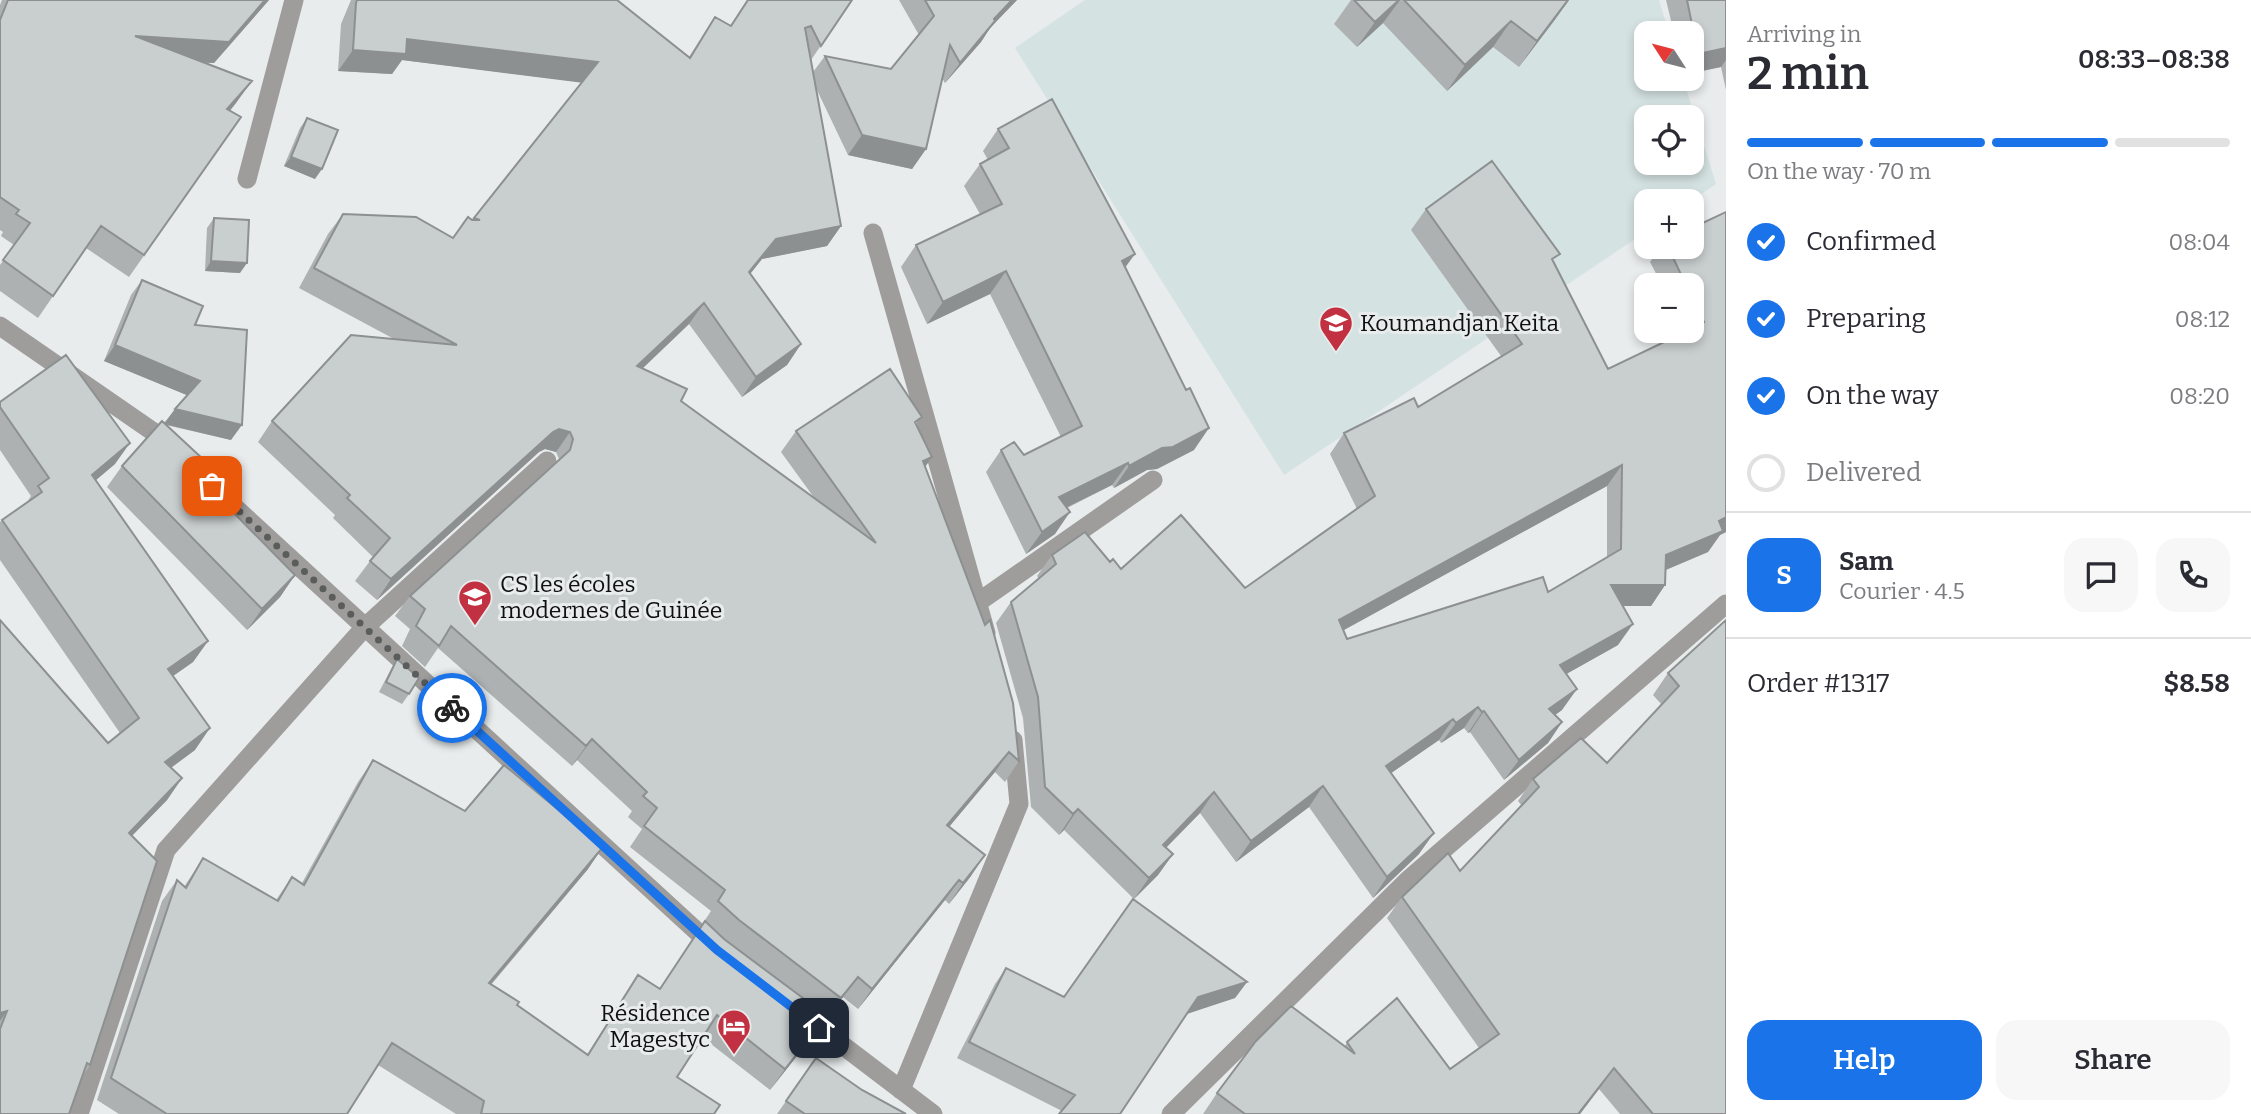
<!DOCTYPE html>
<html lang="en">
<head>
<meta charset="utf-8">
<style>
  body { margin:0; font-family:Bitter,serif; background:#f7f7f7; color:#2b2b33; height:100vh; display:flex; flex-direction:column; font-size:26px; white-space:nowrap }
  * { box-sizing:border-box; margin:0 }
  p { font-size:23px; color:#7c7c81 }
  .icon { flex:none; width:38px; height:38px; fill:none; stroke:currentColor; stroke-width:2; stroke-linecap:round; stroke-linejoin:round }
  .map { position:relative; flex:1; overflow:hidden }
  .panel { display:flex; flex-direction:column; background:#fff; width:525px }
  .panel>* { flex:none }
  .needle { width:46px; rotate:306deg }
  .tools { position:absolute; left:1634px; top:21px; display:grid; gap:14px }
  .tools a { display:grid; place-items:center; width:70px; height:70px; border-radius:14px; background:#fff; box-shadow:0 4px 10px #0003; font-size:35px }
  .pin { position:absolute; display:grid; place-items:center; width:60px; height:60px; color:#fff; margin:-30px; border-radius:14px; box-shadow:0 4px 10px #0006 }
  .courier { position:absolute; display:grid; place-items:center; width:70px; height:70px; margin:-35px; border:5px solid #1a73e8; border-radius:50%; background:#fff; color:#222; box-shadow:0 2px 9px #0007 }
  .headline em { font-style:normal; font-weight:600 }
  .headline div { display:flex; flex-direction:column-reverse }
  .headline { display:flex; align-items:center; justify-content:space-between; height:119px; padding:0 21px }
  h1 { font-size:46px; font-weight:600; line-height:52px }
  .bar { display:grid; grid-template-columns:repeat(4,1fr); gap:10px 7px; align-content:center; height:84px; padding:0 21px }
  .bar i { height:9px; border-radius:5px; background:#e1e1e2 }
  .bar .active { background:#1a73e8 }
  .bar p { grid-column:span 4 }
  .line { display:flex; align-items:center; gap:18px; padding:0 21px; border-top:2px solid #e1e1e2 }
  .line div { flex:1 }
  .round { display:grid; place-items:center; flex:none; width:74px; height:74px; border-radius:21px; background:#f7f7f7 }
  ol { padding:0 21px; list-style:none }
  li { display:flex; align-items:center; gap:21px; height:77px }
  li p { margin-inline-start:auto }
  li .icon { padding:7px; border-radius:50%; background:#1a73e8; color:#fff; stroke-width:4 }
  li:last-child { color:#7c7c81 }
  li i { width:38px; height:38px; border:4px solid #e1e1e2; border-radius:50% }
  .button { display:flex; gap:14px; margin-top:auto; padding:14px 21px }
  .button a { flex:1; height:80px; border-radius:21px; background:#1a73e8; color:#fff; font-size:28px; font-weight:600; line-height:80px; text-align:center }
  .button a+a { background:#f7f7f7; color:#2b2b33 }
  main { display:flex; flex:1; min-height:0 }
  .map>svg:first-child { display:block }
  .built { fill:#d4e2e1; fill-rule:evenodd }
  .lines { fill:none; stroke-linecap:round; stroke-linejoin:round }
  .minor { stroke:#9e9d9c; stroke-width:19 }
  .wall { fill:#adb1b1; fill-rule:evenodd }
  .shaded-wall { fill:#8d9090 }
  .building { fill:#c9cece; stroke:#8d9090; stroke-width:2; fill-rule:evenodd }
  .done { stroke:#5b5d5d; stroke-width:7; stroke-dasharray:0 12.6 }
  .route { stroke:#1a73e8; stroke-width:9 }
  .labels { text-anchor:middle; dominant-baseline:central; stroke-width:6; stroke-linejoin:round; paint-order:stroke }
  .poi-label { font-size:23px; fill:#0f1010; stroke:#e8ecec; text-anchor:start }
</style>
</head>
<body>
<main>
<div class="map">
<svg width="1726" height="1114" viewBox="0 0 1726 1114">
  <rect width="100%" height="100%" fill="#e8ecec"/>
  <path class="built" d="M1085 0H1659L1669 33H1647V79H1683L1716 184 1691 201H1647V231L1284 475 1015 48ZM1647 117H1692V163H1647Z"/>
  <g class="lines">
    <path class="minor" d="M247 179 294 0
      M873 233 986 633
      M0 326 155 433 171 448
      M206 481 715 948
      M977 603 1153 480
      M800 1013 933 1114
      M901 1090 1019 804 1013 740
      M79 1114 166 850 364 628 547 461
      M1171 1114 1407 881 1726 604"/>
  </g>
  <path class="wall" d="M2 0H269L214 63H204L236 103 230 111 241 117 129 277 86 248 38 318 0 291V265L14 245 1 236 3 232 0 230V5Z
    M351 0H617L689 57 715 17 730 26 747 0H852L811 60 813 72 825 56 891 69 919 35 899 0H1017L990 28 981 42 945 83 942 78 926 149 912 169 848 155 816 88 841 226 827 246 762 259 750 274 801 344 787 365 742 397 689 324 642 369 681 401 815 499 781 452 796 431 917 425 932 457 925 467 1019 761 1005 782 995 772 949 827 971 876 949 904 945 900 858 1009 843 997 827 1018 826 1017 812 1037 770 1090 702 1037 677 1077 714 1114H456L378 1065 347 1114H348H119L97 1100 162 901 177 880 184 887 203 858 276 900 292 877 302 883 358 782 373 760 465 811 588 869 491 985 517 1005 587 1055 624 996 638 975 660 988 711 911 630 847 642 829 628 817 632 811 577 760 572 766 438 648 425 667 402 646 410 629 395 616 410 596 559 459 556 452 545 449 539 452 377 600 355 581 373 557 333 518 335 515 258 442 272 421 394 339 299 288 328 234 343 214 453 238 472 220 582 82 402 60 392 74 338 71 341 24Z
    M1351 0H1569L1519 67 1493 47 1447 91 1383 23 1357 47 1334 24Z
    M1666 0H1726V90L1721 67 1692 73V33H1674Z
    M307 118 315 179 284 166 300 128Z
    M998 129 1126 267 1194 450 1157 469 1147 470 1114 488 1112 485 1067 508 1055 534 1026 554 986 472 1001 450 1024 455 1061 437 990 294 927 324 901 267 916 245 980 214 964 186 980 164 988 160 983 151Z
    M1426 209 1554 262 1608 369 1684 332V331H1692V285H1662L1650 262 1661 247H1692L1726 212V532L1720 535 1708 552 1666 570 1665 585 1651 606H1622L1618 645 1566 674 1562 710 1555 715 1562 722 1548 743 1504 780 1470 732 1468 733 1464 728 1441 743 1439 740 1391 773 1419 854 1373 898 1309 807 1236 862 1200 813 1166 848 1173 854 1158 875 1134 899 1064 830 1059 835 1031 807 1023 718 996 623 1011 602 1039 579 1037 576 1052 555 1110 562 1121 569 1245 588 1357 509 1330 454 1344 433 1418 407 1501 356 1411 230ZM1607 486V558L1548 592 1347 639 1343 630Z
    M214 218 240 273 205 271 207 228Z
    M142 280 195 325 231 440 166 425 223 502 295 575 280 597 247 630 107 487 122 466 164 423 187 395 104 361 131 295Z
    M0 402 115 464 96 480 208 641 193 662 173 676 195 750 171 768 182 778 167 800 132 836 90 1065 83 1076 0 1114V620L108 743 120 733 0 560V522L2 520 26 504 31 496 0 450Z
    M1726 620V1114H1620L1599 1089 1580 1114H1203L1217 1093 1345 1046 1347 1042 1450 1069 1479 1048 1387 918 1402 897 1460 871 1522 806 1518 801 1533 779 1607 763 1662 705 1653 695 1668 673Z
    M397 659 409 694 402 704 379 692 391 669Z
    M1006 968 1064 997 1247 982 1235 998 1187 1013 1062 1111 957 1058 995 984Z
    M816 1058 862 1090 906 1114H777Z"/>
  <path class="shaded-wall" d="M265 0H269L214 63 120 58 135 36Z
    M1012 0H1017L990 28 981 42 945 83 960 63 994 19Z
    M1399 0H1400L1383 23 1357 47 1375 22Z
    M1569 0 1554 21 1519 67 1537 41Z
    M1511 21 1493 47 1447 91 1465 65Z
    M407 39 598 62 584 83 402 60 392 74 338 71 353 50Z
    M1726 48V60L1721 67 1692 73V62L1698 54Z
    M252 81 236 103 212 131 227 109Z
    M862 135 926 149 912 169 848 155Z
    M291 157 322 169 315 179 284 166Z
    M841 226 827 246 762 259 735 293 749 272 776 239Z
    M1135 254 1119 276 1122 261Z
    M211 261 247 263 240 273 205 271Z
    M1006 271 990 294 927 324 943 302Z
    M704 303 689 324 623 387 637 366Z
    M801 344 787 365 742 397 756 377Z
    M115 345 200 381 189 396 104 361Z
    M175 409 242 425 231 440 164 424Z
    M1209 428 1194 450 1157 469 1147 470 1114 488 1129 466 1162 448Z
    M559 429 570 432 556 452 545 449 539 452 377 600 391 579 553 432Z
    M130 443 115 464 77 496 92 475Z
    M932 457 918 477 923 461Z
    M1128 463 1112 485 1043 519 1059 497Z
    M1622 465 1607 486 1324 641 1339 620Z
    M1070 512 1055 534 1026 554 1042 532Z
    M1726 517V532L1720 535 1708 552 1651 576 1666 555 1719 521Z
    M295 575 280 597 247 630 262 609Z
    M1611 585H1665L1651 606H1596Z
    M1633 624 1618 645 1545 686 1560 665Z
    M208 641 193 662 153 690 168 669Z
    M1577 689 1562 710 1534 730 1549 709Z
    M1478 707 1464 728 1441 743 1456 723Z
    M1484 711 1470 732 1468 733 1482 712Z
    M1453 719 1439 740 1371 787 1386 766Z
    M1562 722 1548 743 1504 780 1519 760Z
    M210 728 195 750 150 783 165 762Z
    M592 739 577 760 572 766 586 746Z
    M1009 752 995 772 933 846 947 825Z
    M182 778 167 800 114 854 129 833Z
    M1323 786 1309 807 1236 862 1251 841Z
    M1214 792 1200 813 1148 866 1163 845Z
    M1078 809 1064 830 1059 835 1073 814Z
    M1434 833 1419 854 1373 898 1387 877Z
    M603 847 588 869 474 1004 489 983Z
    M1173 854 1158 875 1134 899 1149 878Z
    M985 855 971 876 949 904 963 883Z
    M959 880 945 900 858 1009 872 989Z
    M858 977 843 997 827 1018 841 998Z
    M1247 982 1235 998 1187 1014 1198 997Z
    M7 1011 0 1021V1013Z
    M827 1016 812 1037 770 1090 785 1069Z
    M1614 1068 1599 1089 1580 1114H1578Z"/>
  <path class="building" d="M8 0H265L229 42 135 36 252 81 227 109 241 117 144 255 101 226 53 296 3 260 30 223 16 214 19 210 0 197V20Z
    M357 0H617L690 58 715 17 731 26 748 0H852L821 46 811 26 805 28 841 226 776 239 749 272 801 344 756 377 704 303 637 366 687 389 681 401 876 543 796 431 890 369 922 417 915 422 932 457 923 461 985 625 990 620 1013 703 1019 761 1009 752 947 825 985 855 963 883 959 880 872 989 858 977 841 998 739 920 718 901 725 890 644 826 657 808 643 796 647 792 592 739 586 746 451 626 439 646 416 626 425 609 410 596 570 450 573 439 570 432 559 429 553 432 391 579 370 561 390 538 347 498 350 495 272 421 351 335 457 345 314 268 343 214 416 217 453 238 468 217 472 220H480L474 218 598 62 407 39 406 54 353 50 356 3Z
    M925 0H1012L994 19 995 21 960 63 950 45 926 149 862 135 825 56 891 69 934 16Z
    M1354 0H1399L1375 22Z
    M1404 0H1568L1537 41 1511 21 1465 65Z
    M1687 0H1726V48L1698 54Z
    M1052 99 1135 254 1122 261 1186 390 1190 388 1209 428 1173 447 1162 448 1129 466 1128 463 1059 497 1070 512 1042 532 1001 450 1014 442 1024 455 1082 426 1006 271 943 302 916 245 1002 204 980 164 1009 148 998 129Z
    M307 118 338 130 322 169 291 157Z
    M1492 161 1560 254 1552 259 1608 369 1687 331H1692V328L1704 322 1692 297V285H1686L1668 247H1692V228L1726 212V517L1719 521 1723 531 1666 555 1665 585H1611L1633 624 1560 665 1577 689 1549 709 1562 722 1519 760 1484 711 1482 712 1478 707 1456 723 1453 719 1386 766 1434 833 1387 877 1323 786 1251 841 1214 792 1163 845 1173 854 1149 878 1078 809 1073 814 1045 787 1038 697 1011 602 1056 564 1052 555 1085 532 1110 562 1113 559 1121 569 1181 515 1245 588 1375 496 1344 433 1414 398 1418 407 1522 344 1426 209ZM1622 465 1621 549 1548 592 1543 577 1347 639 1339 620Z
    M214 218 249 220 247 263 211 261Z
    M142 280 203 306 195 325 247 330 242 425 175 409 200 381 115 345Z
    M66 355 130 443 92 475 208 641 168 669 210 728 165 762 182 778 129 833 157 861 90 1065 87 1063 69 1114H0V1029L7 1011 0 1013V620L108 743 139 718 2 520 42 492 38 486 49 478 0 407V402Z
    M162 421 233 487 221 500 295 575 262 609 122 466Z
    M1726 620V1114H1653L1614 1068 1578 1114H1245L1217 1093 1256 1041 1291 1006 1355 1054 1347 1042 1397 998 1450 1069 1499 1034 1402 897 1448 853 1460 871 1539 787 1533 779 1581 738 1607 763 1679 686 1668 673Z
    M397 659 419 678 409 694 386 682Z
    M373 760 465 811 504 765 603 847 489 983 519 1002 517 1005 588 1055 638 975 660 989 705 921 724 939 827 1016 785 1069 717 1015 677 1077 720 1105 714 1114H481L484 1101 392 1043 347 1114H348H167L111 1078 177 880 186 888 203 858 278 901 292 877 304 885Z
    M1133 899 1247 982 1198 997 1120 1114H1059L1075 1095 969 1042 1006 968 1064 997Z
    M816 1058 862 1090 906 1114H805L786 1101Z"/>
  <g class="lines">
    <path class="done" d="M212 486 452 708"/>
    <path class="route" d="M452 708 717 950 819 1028"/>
  </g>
  <defs>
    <g id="school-pin" transform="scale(1.75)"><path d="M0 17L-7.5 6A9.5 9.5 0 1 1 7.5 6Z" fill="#c23141" stroke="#e8ecec"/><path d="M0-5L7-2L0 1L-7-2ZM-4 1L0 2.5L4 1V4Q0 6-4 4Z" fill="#fff"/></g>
    <g id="hotel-pin" transform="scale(1.75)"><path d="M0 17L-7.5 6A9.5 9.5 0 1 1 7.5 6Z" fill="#c23141" stroke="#e8ecec"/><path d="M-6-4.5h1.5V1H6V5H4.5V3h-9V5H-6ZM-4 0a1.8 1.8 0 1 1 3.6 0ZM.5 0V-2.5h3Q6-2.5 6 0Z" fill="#fff"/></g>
  </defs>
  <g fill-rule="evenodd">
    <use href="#school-pin" x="1336" y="323"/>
    <use href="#school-pin" x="475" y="597"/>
    <use href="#hotel-pin" x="734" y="1026"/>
  </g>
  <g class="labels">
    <g class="poi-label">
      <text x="1360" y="323">Koumandjan Keita</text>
      <text x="500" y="584">CS les écoles<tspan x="500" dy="26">modernes de Guinée</tspan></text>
      <text x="710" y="1013" text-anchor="end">Résidence<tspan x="710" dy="26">Magestyc</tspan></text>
    </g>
  </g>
</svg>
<div class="tools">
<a><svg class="needle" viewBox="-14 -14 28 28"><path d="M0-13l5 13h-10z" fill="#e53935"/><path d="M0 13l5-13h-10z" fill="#7c7c81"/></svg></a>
<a><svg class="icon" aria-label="locate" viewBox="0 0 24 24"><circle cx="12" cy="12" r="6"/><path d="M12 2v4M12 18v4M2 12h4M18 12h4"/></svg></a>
<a>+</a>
<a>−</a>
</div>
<div class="pin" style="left:212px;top:486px;background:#ea580c"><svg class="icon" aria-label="bag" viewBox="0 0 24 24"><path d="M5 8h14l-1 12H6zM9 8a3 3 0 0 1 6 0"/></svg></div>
<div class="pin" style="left:819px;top:1028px;background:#1f2937"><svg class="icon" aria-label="home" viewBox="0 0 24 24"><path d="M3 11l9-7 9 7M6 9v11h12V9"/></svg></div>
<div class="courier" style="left:452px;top:708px"><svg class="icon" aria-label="bike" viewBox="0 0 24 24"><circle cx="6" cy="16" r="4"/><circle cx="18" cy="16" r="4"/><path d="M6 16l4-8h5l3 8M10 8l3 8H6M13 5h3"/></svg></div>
</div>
<section class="panel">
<div class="headline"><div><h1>2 min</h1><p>Arriving in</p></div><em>08:33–08:38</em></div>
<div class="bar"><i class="active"></i><i class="active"></i><i class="active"></i><i></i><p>On the way · 70 m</p></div>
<ol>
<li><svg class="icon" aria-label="check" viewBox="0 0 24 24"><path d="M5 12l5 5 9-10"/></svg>Confirmed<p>08:04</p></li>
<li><svg class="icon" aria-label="check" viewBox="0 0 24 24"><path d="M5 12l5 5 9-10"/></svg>Preparing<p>08:12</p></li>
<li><svg class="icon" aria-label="check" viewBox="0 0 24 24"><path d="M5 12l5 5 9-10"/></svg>On the way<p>08:20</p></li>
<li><i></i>Delivered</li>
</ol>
<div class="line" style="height:126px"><b class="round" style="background:#1a73e8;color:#fff">S</b><div><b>Sam</b><p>Courier · 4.5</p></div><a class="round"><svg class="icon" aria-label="chat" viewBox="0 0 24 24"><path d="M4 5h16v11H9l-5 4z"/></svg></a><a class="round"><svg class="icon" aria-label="phone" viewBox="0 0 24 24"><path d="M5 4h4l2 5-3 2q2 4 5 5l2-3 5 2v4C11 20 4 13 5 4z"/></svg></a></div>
<div class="line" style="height:91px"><div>Order #1317</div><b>$8.58</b></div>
<div class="button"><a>Help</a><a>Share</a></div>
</section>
</main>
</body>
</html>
